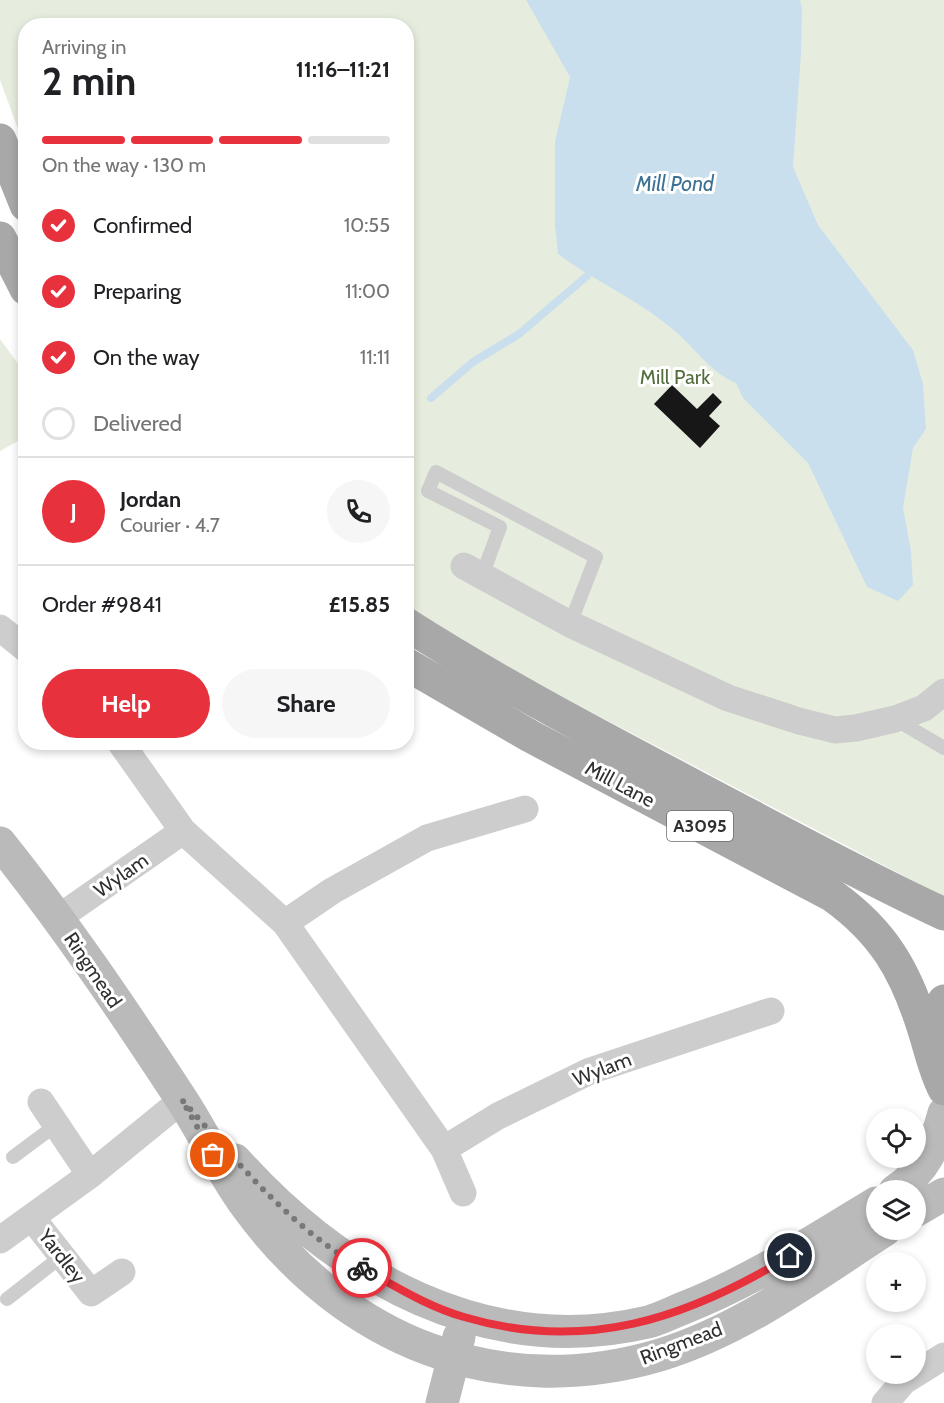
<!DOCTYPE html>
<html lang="en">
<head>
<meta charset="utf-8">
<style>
  body { margin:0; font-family:Cabin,sans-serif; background:#f6f6f6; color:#202124; height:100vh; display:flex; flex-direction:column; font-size:22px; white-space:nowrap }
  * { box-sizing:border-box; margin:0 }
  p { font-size:20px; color:#757577 }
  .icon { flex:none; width:33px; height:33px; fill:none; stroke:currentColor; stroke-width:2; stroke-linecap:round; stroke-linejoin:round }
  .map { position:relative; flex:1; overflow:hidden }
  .sheet { position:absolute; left:18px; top:18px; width:396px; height:732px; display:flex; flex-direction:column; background:#fff; border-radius:24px; box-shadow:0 3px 9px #0003 }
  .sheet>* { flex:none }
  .fabs { position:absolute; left:866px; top:1108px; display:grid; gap:12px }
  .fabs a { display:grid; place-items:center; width:60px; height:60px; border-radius:50%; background:#fff; box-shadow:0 3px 9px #0003; font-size:30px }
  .pin { position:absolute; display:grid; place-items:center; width:51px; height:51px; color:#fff; margin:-26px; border:3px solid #fff; border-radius:50%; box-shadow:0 2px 6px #0007 }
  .courier { position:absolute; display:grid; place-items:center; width:60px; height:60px; margin:-30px; border:4px solid #e7323e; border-radius:50%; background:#fff; color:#222; box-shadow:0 2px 8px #0007 }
  .head em { font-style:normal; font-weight:700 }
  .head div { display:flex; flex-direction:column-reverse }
  .head { display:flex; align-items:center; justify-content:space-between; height:102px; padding:0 24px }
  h1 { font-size:39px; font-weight:700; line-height:45px }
  .bar { display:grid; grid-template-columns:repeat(4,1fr); gap:9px 6px; align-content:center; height:72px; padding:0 24px }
  .bar i { height:8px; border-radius:4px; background:#e0e0e0 }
  .bar .current { background:#e7323e }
  .bar p { grid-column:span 4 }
  .line { display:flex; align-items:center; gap:15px; padding:0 24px; border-top:2px solid #e0e0e0 }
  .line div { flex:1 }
  .round { display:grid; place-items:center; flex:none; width:63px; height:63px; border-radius:32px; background:#f6f6f6 }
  ol { padding:0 24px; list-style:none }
  li { display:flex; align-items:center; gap:18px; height:66px }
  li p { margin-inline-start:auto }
  li .icon { padding:6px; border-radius:50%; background:#e7323e; color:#fff; stroke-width:4 }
  li:last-child { color:#757577 }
  li i { width:33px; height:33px; border:3px solid #e0e0e0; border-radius:50% }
  .primary-button { display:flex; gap:12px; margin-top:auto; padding:12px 24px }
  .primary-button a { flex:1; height:69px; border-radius:36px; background:#e7323e; color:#fff; font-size:24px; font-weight:700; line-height:69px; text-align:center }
  .primary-button a+a { background:#f6f6f6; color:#202124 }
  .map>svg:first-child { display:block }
  .green { fill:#e6edde }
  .water { fill:#cadfed }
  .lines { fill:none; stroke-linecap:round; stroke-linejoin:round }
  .stream { stroke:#cadfed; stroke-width:8 }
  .building { fill:#171717 }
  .lane { stroke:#cdcdcd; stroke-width:14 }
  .street { stroke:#cdcdcd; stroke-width:27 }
  .secondary { stroke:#bababa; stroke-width:33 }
  .primary { stroke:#a8a8a8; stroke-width:33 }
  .done { stroke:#787878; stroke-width:6; stroke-dasharray:0 10.8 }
  .route { stroke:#e7323e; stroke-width:8 }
  .labels { text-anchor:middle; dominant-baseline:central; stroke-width:6; stroke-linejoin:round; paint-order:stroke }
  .shield { fill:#fff; stroke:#6e6e6e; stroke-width:1.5 }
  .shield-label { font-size:18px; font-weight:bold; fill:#303030 }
  .park-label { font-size:20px; fill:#536d3c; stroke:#fff }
  .street-label { font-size:20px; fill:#303030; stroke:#fff }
  .water-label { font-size:21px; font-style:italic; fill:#3d7194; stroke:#fff }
</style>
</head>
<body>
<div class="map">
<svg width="944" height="1403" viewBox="0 0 944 1403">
  <rect width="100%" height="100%" fill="#fff"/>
  <path class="green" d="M0 0H944V897L526 678 407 606 406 26H26L25 148 0 80Z
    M0 339 25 373V437L0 451Z"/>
  <path class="water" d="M526 0H800L802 9 801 54 793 167 818 225 913 350 923 384 926 429 913 448 903 508 911 551 913 585 898 601 867 587 808 463 743 398 736 383C709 372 693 345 670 327 635 298 594 281 558 254L555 225V142L570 77Z"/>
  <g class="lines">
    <path class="stream" d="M431 398 473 362 519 334 587 276"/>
  </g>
  <path class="building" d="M672 385 697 409 713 393 722 402 709 416 720 426 700 448 654 404Z"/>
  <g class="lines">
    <path class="lane" d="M482 576 500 527 428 491 436 472 596 557 570 624
      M895 719 944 748
      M13 1157 56 1125
      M7 1299 62 1256"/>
    <path class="street" d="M464 566 570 624 728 698 799 721 835 730 856 728 895 719 924 708 944 692
      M0 628 26 649
      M120 742 183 831 285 923 444 1149 463 1193
      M58 918 183 831
      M285 923 332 891 427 838 525 809
      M41 1102 90 1175
      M444 1149 498 1116 590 1071 771 1011
      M32 1218 91 1293 122 1272
      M0 1240 90 1175 182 1100
      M885 1403 904 1381 944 1356"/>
    <path class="secondary" d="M0 843C65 924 123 1010 180 1097 204 1133 221 1172 247 1207 345 1341 497 1403 660 1355 742 1330 814 1276 885 1230
      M235 1160C340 1277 486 1360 648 1322 660 1319 673 1312 686 1307 753 1280 814 1241 876 1203
      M895 1191C925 1171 935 1146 944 1113
      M915 1211 944 1194
      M442 1403 459 1337"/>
    <path class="primary" d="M0 140 26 205
      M0 238 26 289
      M406 624C500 684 598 735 696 787 778 830 860 875 944 914
      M406 664 530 736 833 896C883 932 905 970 923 1027 930 1048 934 1070 944 1089
      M930 1047 933 1027 944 1001"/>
  </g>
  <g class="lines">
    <path class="done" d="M213 1155 182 1100C237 1161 289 1227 362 1268"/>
    <path class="route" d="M362 1268C395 1286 428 1307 464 1317 585 1353 686 1319 790 1256"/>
  </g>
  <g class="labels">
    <rect class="shield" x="667" y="811" width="66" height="30" rx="4.5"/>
    <g class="shield-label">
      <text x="700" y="826">A3095</text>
    </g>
    <g class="park-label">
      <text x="675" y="377">Mill Park</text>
    </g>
    <g class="street-label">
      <text transform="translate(620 784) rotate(28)">Mill Lane</text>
      <text transform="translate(121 875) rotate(-35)">Wylam</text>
      <text transform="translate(93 970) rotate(56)">Ringmead</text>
      <text transform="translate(602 1069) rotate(-21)">Wylam</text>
      <text transform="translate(62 1256) rotate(52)">Yardley</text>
      <text transform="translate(681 1343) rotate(-21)">Ringmead</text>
    </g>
    <g class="water-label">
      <text x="675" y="183">Mill Pond</text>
    </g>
  </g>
</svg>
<div class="fabs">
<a><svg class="icon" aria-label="locate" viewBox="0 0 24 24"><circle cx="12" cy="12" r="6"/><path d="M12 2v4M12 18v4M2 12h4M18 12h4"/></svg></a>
<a><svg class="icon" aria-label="layers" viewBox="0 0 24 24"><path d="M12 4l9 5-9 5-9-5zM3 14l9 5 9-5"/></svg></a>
<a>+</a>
<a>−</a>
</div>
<div class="pin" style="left:213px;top:1155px;background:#ea580c"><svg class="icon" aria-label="bag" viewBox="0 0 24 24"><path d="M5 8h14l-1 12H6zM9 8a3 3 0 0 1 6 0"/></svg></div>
<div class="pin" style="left:790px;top:1256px;background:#1f2937"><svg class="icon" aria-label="home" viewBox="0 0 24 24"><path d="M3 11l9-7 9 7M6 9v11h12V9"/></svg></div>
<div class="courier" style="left:362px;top:1268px"><svg class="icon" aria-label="bike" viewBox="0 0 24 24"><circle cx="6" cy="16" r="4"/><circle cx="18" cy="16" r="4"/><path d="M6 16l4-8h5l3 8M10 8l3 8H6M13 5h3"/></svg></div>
<section class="sheet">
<div class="head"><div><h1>2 min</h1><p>Arriving in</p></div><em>11:16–11:21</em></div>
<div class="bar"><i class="current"></i><i class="current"></i><i class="current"></i><i></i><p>On the way · 130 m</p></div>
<ol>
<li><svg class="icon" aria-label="check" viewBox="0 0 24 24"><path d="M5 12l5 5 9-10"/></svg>Confirmed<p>10:55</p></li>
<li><svg class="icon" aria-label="check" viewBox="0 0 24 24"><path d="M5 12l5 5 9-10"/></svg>Preparing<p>11:00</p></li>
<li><svg class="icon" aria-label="check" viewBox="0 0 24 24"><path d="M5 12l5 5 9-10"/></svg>On the way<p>11:11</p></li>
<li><i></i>Delivered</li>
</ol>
<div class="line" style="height:108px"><b class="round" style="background:#e7323e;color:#fff">J</b><div><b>Jordan</b><p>Courier · 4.7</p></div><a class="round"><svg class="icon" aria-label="phone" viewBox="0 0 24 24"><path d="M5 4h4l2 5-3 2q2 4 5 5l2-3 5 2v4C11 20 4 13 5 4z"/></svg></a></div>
<div class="line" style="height:78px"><div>Order #9841</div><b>£15.85</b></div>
<div class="primary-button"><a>Help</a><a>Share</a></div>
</section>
</div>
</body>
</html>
